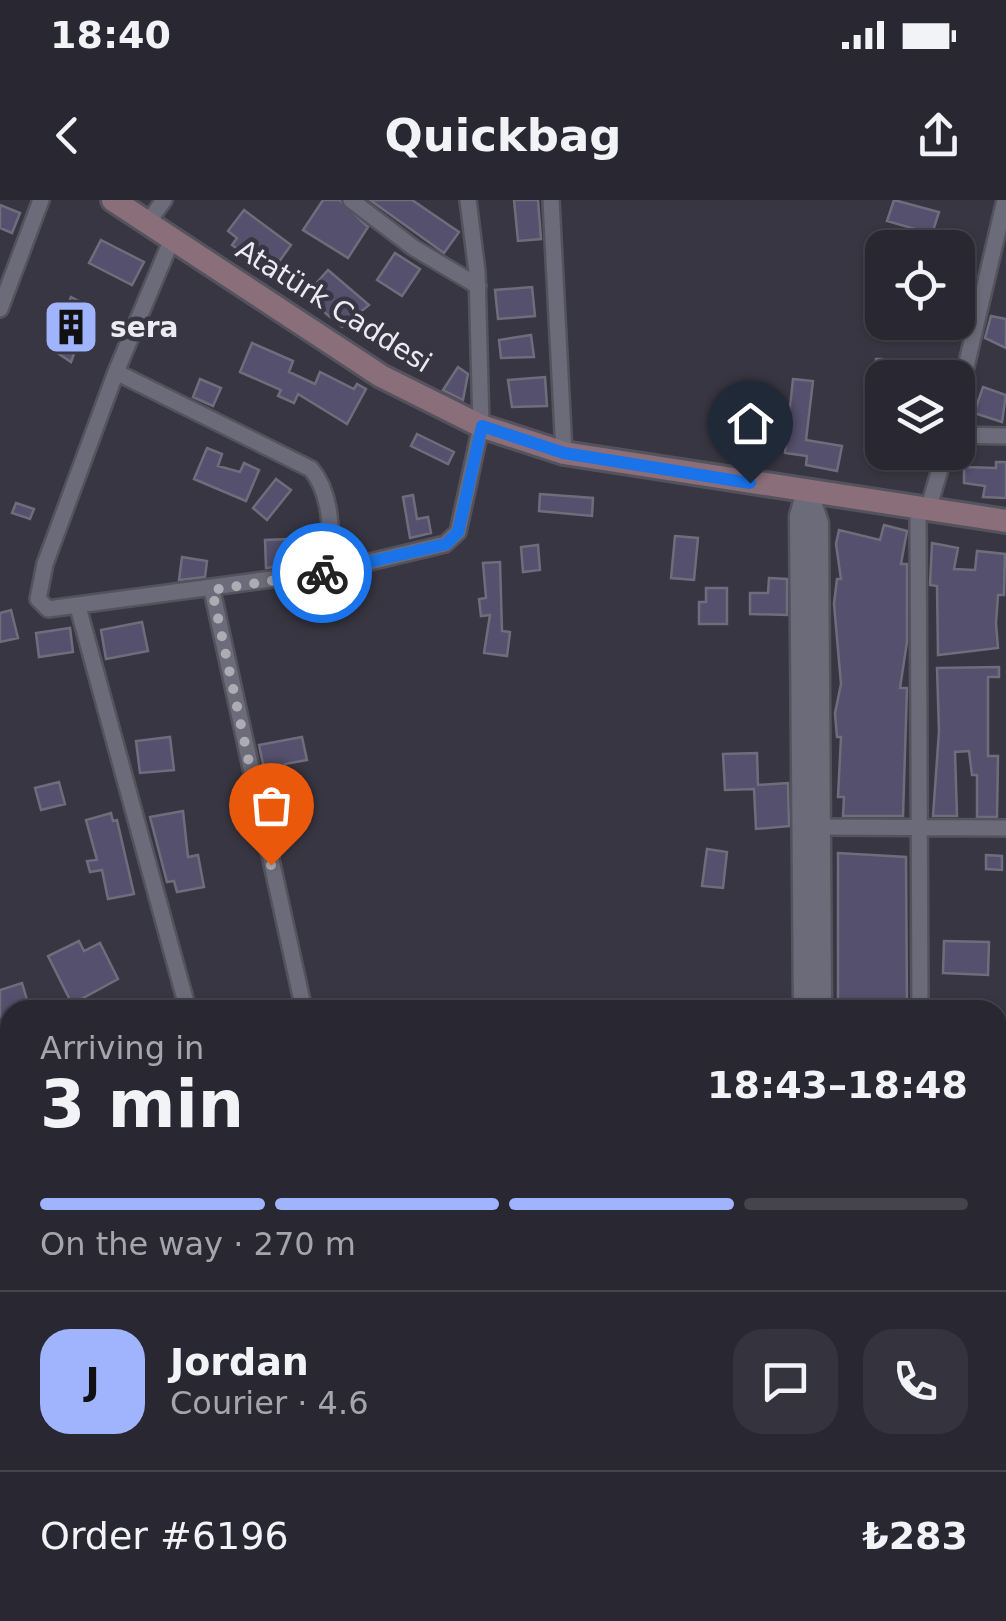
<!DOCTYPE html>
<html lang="en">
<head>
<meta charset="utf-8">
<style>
  body { margin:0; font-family:"DejaVu Sans",sans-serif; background:#35343e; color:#f1f3f6; height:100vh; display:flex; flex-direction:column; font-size:38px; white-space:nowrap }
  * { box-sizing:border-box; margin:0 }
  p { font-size:32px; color:#a5a6ac }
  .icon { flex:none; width:55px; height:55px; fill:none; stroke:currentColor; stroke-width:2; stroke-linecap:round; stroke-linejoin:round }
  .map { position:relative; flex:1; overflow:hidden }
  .sheet { position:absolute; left:0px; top:800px; width:1008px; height:622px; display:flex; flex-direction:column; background:#292832; border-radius:30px 30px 0 0; box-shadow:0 2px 8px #0004,0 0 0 2px #45444d }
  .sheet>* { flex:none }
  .fabs { position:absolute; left:865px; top:30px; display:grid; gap:20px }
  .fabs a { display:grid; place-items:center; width:110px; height:110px; border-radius:20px; background:#292832; box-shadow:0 2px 8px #0004,0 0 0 2px #45444d; font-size:50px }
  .pin { position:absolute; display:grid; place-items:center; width:85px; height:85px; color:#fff; margin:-102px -42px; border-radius:50% 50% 50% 0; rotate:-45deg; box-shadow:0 0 10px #0007 }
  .pin .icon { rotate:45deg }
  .courier { position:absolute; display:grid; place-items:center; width:100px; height:100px; margin:-50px; border:8px solid #1a73e8; border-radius:50%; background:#fff; color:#222; box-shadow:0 2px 12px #0007 }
  .head em { font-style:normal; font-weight:700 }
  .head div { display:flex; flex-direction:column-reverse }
  .head { display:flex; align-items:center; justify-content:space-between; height:170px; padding:0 40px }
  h1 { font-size:65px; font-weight:700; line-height:75px }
  .bar { display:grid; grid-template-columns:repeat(4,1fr); gap:15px 10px; align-content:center; height:120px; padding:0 40px }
  .bar i { height:12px; border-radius:8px; background:#45444d }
  .bar .current { background:#a0b3fd }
  .bar p { grid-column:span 4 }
  .line { display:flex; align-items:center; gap:25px; padding:0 40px; border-top:2px solid #45444d }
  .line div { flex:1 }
  .round { display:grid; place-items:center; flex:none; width:105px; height:105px; border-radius:30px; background:#35343e }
  .status { display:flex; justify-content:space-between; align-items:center; height:70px; padding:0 50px; background:#292832; direction:ltr }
  .status svg { height:28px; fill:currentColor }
  header { display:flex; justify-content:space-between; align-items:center; height:130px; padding:0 40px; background:#292832; font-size:45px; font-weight:700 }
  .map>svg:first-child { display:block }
  .building { fill:#54506d; stroke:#6f6d7b; stroke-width:2.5 }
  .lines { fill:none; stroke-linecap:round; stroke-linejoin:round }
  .minor-casing { stroke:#54535d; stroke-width:20 }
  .tertiary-casing { stroke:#54535d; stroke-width:25 }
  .secondary-casing { stroke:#54535d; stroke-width:28 }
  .trunk-casing { stroke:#54535d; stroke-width:30 }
  .minor { stroke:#6c6b79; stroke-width:15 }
  .tertiary { stroke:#6c6b79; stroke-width:20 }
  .secondary { stroke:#8a6e79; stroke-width:22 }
  .trunk { stroke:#bb7479; stroke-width:25 }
  .done { stroke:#adacb5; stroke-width:10; stroke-dasharray:0 18 }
  .route { stroke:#1a73e8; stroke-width:12 }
  .labels { text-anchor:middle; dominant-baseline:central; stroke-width:9; stroke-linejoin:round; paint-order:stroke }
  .street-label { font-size:28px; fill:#ecebf3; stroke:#373642 }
  .poi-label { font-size:28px; font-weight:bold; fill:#ecebf3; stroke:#373642; text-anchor:start }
</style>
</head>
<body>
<div class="status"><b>18:40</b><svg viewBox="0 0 49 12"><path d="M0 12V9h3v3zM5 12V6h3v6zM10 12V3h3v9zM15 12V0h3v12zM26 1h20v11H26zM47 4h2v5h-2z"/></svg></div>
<header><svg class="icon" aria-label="back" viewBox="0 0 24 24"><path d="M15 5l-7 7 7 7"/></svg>Quickbag<svg class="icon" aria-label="share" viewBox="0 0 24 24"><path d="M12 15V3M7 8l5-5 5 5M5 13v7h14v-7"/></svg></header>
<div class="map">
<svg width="1006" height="1421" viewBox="0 0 1006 1421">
  <rect width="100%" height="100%" fill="#373642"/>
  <path class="building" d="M323 0H340L368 27 348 58 303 30Z
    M370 0H412L459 32 444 53Z
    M514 0H538L541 39 518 41Z
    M894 0 939 12 932 34 887 21Z
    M0 5 20 13 12 33 0 28Z
    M244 10 291 45 271 73 232 45 237 38 228 31Z
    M101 40 144 62 132 85 89 63Z
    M395 53 420 69 402 96 377 80Z
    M328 70 369 105 342 127 305 96Z
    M532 87 535 116 498 119 495 90Z
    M71 97 91 107 71 162 50 148Z
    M991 116 1006 119V148L985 138Z
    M531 135 534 157 501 158 499 140Z
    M252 143 293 161 289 172 315 184 320 172 354 189 357 184 366 189 347 224 298 194 294 203 278 196 281 190 240 172Z
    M876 159H882V233L866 229Z
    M916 165 948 176 947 178H912Z
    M458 167 468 174 463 200 443 190Z
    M545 177 547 206 512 207 508 180Z
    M200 179 221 188 213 206 193 197Z
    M793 179 813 181 806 240 842 246 837 271 806 265 807 256 785 253Z
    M983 187 1006 195 1002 222 974 213Z
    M727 213H750L752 256H729Z
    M417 234 454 252 448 264 411 246Z
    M207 248 222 254 218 266 240 272 244 263 259 270 246 301 194 279Z
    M996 262H1006V298L983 297 985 286 964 283V267L996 268Z
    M276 279 291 290 267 320 253 308Z
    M540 294 593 298 592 316 539 311Z
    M413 295 417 319 428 317 431 333 410 338 403 297Z
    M16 303 34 309 30 319 12 313Z
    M884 325 907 331 901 364H907V442L900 488H907L903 616H843L844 597H838L841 537H837L835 513 841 484 834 404 837 379H841L836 344 839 330 880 340Z
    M675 336 698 338 694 380 671 378Z
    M289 339V365L266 368 265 340Z
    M932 343 958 348 954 369 975 370 977 351 1005 354 1004 395H998L996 423 998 448 938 455 937 386 930 385Z
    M538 345 540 370 523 372 521 347Z
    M182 357 207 361 205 377 179 380Z
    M500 362 502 431 510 432 507 456 484 453 490 415 481 416 479 399 486 398 483 363Z
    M769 378 787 379V415L750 414V393H768Z
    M706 388H727V424H699V402H706Z
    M11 410 18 438 0 442V413Z
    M142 422 148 451 106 459 101 430Z
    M70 428 73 452 39 457 36 433Z
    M999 467V477H988V556H998L997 617H977V575H972L969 551 955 552 957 616H933L939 531 937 468Z
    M170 537 174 570 140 573 136 541Z
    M302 537 307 560 285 564 286 571 264 569 259 545Z
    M757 553 758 585 788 583 789 626 756 629 754 589 725 590 723 554Z
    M59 582 65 604 41 610 35 588Z
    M183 611 188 657 198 655 204 687 177 692 174 681 167 682 150 617Z
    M111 613 113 621 117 620 134 694 108 699 102 670 90 672 87 661 97 660 86 620Z
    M707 649 727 652 723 688 702 686Z
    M838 653 906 657 907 810H838Z
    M986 655 1002 656V670L986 669Z
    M79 741 84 751 100 743 118 779 72 804 48 756Z
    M944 741 989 742 988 775 943 773Z
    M22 783 30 810H10L7 848 0 824V790Z"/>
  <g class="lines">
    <g class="minor-casing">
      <path id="minor" d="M351 0 414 48 478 86
        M551 0 564 253
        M149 21 164 0
        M172 39 116 172 45 364 38 399 48 409 332 371 445 344 458 332 481 226 477 72 468 0
        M0 109 41 0
        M116 172 311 269C334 296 330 337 332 371
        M958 201 1005 0
        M958 235 1006 236
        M918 310 920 810
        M928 310 945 252
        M212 390 304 810
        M78 407 188 810
        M819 627 1006 628
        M998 905 1006 906
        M998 1091H1006
        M572 1412V1421
        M997 1421 1006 1364"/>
    </g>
    <g class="tertiary-casing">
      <path id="tertiary" d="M807 291 818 323 821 810
        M804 810 800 316 807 291
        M919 1412 922 1421
        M937 1412 940 1421"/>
    </g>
    <g class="secondary-casing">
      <path id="secondary" d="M113 0 381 176 481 226 564 253 1006 321"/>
    </g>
    <g class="trunk-casing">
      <path id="trunk" d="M0 1094 10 1107
        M0 1134 10 1147
        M213 1412 219 1421
        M244 1412 251 1421"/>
    </g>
    <use href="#minor" class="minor"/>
    <use href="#tertiary" class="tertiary"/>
    <use href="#secondary" class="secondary"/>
    <use href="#trunk" class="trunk"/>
  </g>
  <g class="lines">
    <path class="done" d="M271 665 212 390 322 373"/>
    <path class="route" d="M322 373 446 344 458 332 482 226 564 253 750 283"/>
  </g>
  <defs>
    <g id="building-square" transform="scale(2.875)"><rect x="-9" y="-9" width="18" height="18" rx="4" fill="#a0b3fd" stroke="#373642"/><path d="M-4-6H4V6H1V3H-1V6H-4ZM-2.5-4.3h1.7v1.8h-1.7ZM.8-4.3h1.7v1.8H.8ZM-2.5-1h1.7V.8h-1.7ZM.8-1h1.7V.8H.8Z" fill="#111"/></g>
  </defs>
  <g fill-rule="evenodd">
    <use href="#building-square" x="71" y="127"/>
  </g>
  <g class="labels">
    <g class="street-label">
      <text transform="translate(334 106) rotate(32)">Atatürk Caddesi</text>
    </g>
    <g class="poi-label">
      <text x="110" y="127">sera</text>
    </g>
  </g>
</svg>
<div class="fabs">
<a><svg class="icon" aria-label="locate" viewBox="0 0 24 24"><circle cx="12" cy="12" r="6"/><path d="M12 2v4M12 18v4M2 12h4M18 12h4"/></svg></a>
<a><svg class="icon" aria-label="layers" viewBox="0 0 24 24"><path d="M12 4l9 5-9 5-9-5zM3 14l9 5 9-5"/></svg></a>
</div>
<div class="pin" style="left:271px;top:665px;background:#ea580c"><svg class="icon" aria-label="bag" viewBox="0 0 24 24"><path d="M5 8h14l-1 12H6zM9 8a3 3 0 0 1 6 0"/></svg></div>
<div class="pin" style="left:750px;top:283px;background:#1f2937"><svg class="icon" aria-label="home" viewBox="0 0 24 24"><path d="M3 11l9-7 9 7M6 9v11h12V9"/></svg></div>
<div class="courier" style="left:322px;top:373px"><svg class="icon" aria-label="bike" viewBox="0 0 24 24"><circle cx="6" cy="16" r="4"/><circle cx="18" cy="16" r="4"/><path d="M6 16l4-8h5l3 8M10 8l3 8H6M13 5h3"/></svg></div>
<section class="sheet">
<div class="head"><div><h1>3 min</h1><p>Arriving in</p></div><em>18:43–18:48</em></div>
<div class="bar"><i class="current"></i><i class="current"></i><i class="current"></i><i></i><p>On the way · 270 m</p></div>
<div class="line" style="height:180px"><b class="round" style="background:#a0b3fd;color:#111">J</b><div><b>Jordan</b><p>Courier · 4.6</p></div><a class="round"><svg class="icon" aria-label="chat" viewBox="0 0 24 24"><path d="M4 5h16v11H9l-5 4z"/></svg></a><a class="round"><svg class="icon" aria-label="phone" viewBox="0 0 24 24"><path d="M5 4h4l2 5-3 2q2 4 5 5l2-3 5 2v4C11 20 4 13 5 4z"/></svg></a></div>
<div class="line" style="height:130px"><div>Order #6196</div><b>₺283</b></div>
</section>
</div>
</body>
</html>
